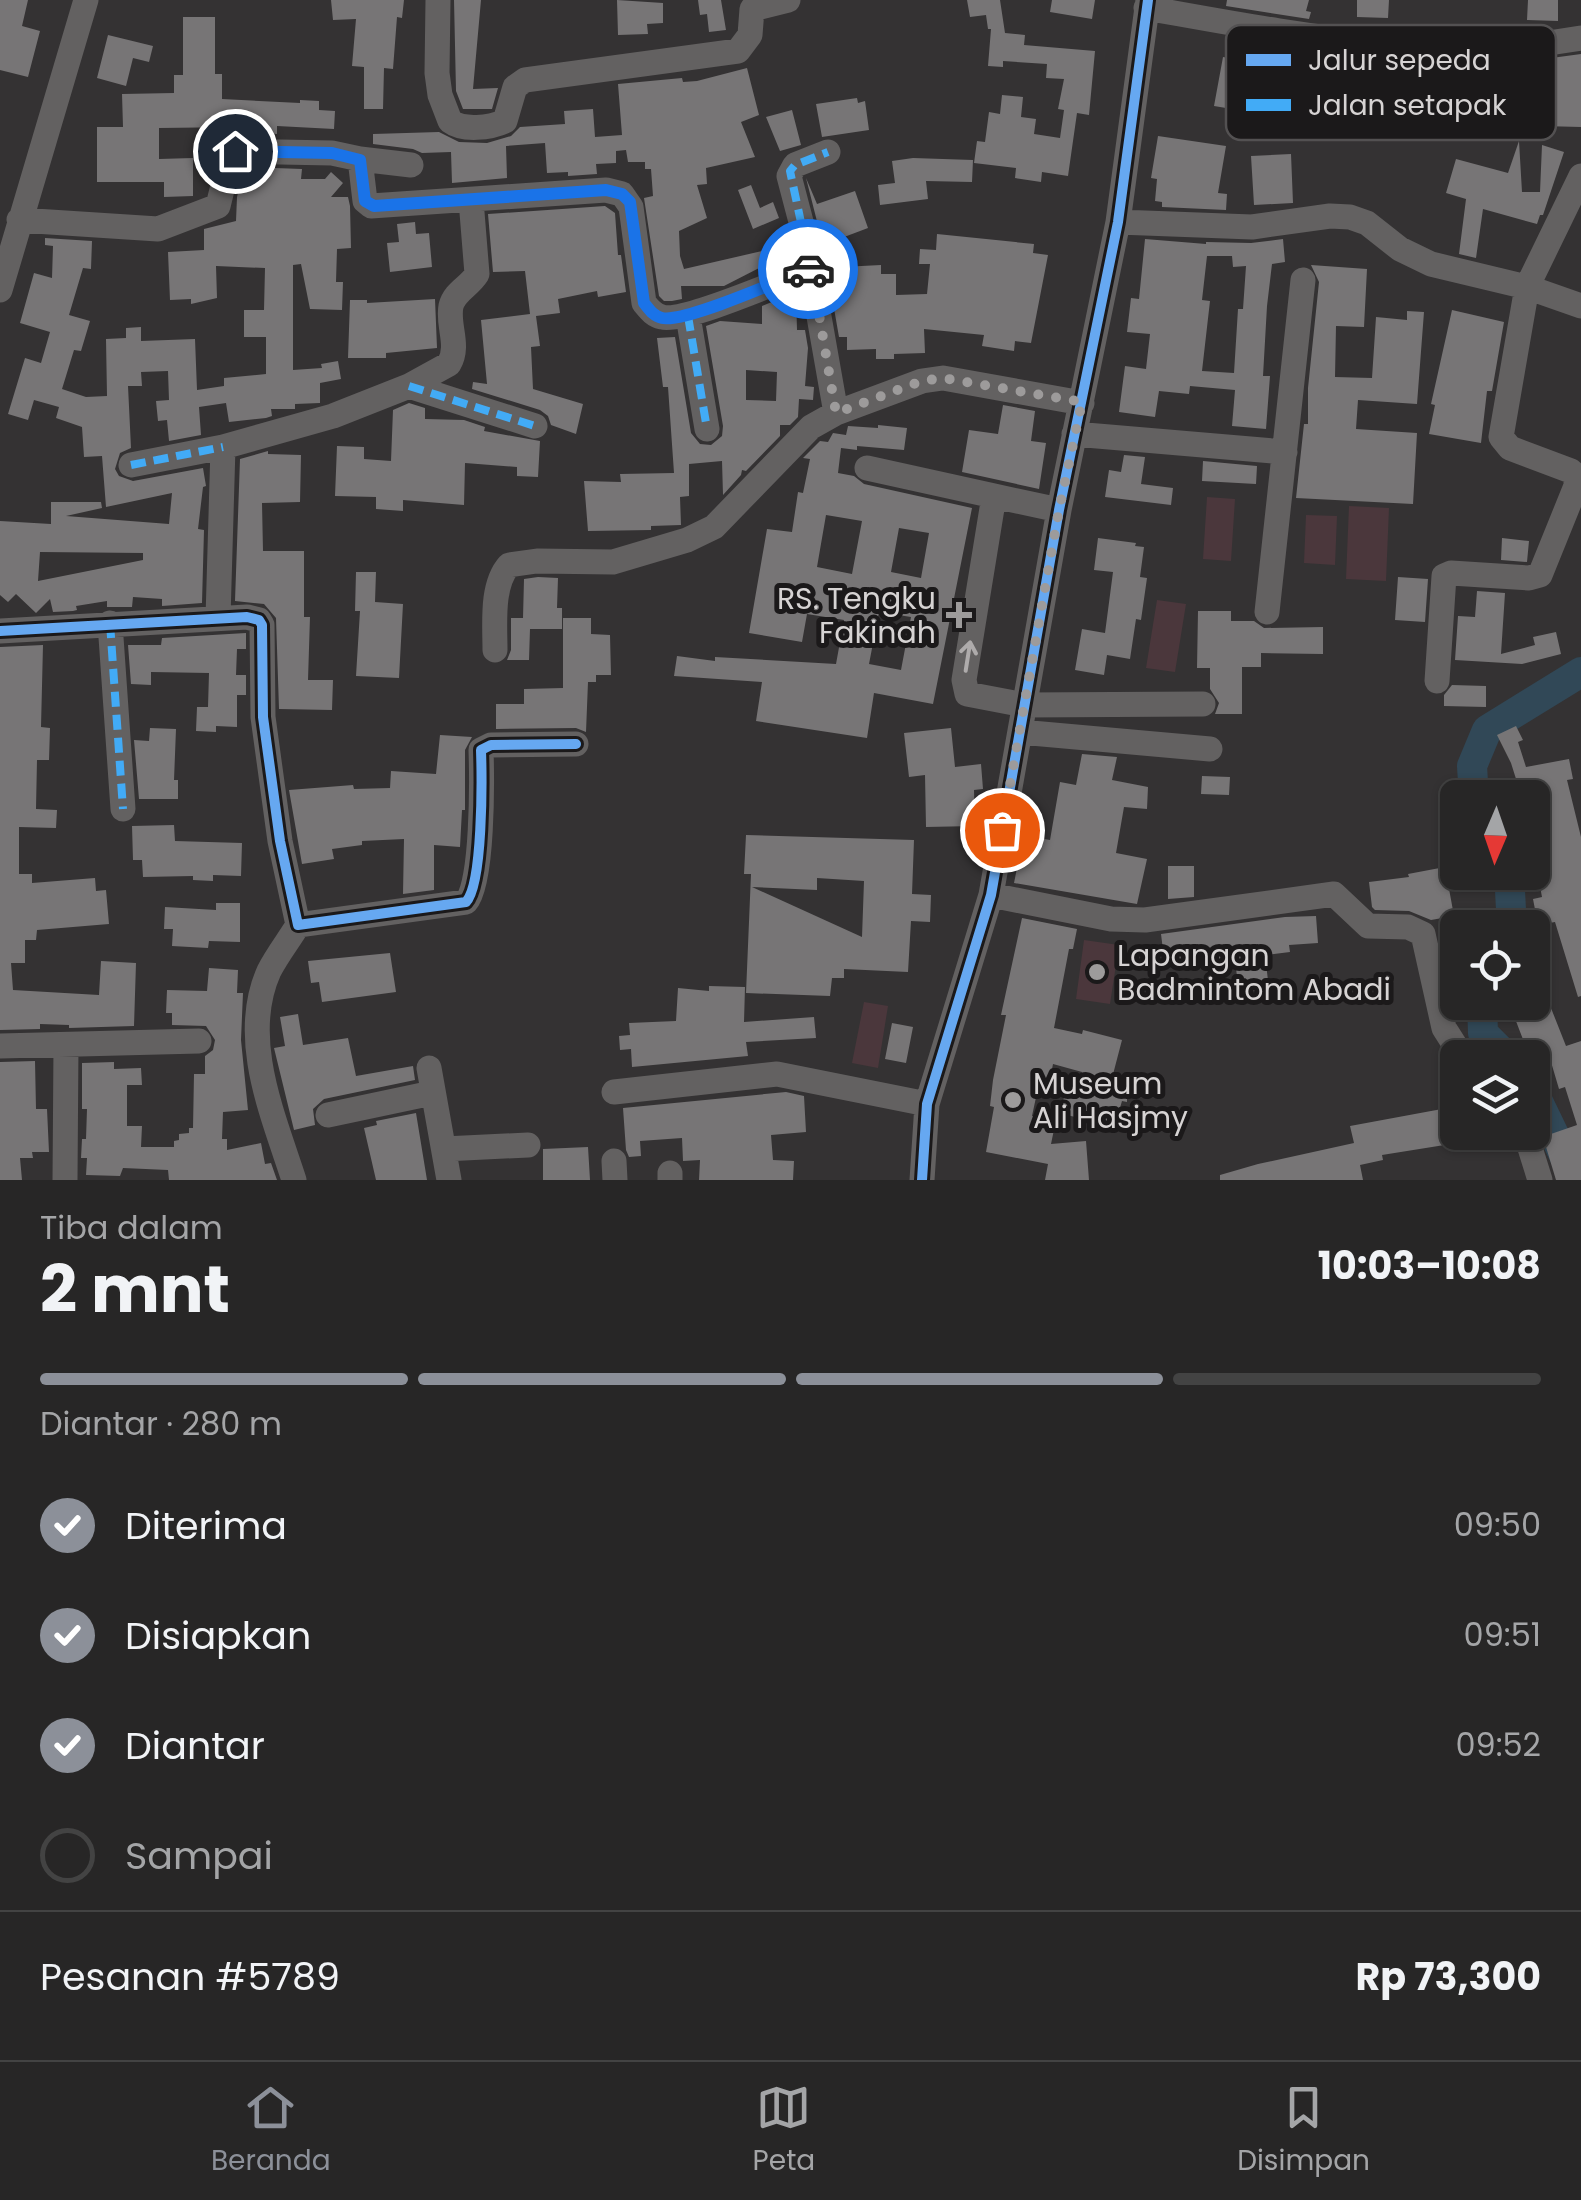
<!DOCTYPE html>
<html lang="id">
<head>
<meta charset="utf-8">
<style>
  body { margin:0; font-family:Poppins,sans-serif; background:#333232; color:#f1f3f6; height:100vh; display:flex; flex-direction:column; font-size:38px; white-space:nowrap }
  * { box-sizing:border-box; margin:0 }
  p { font-size:32px; color:#a4a5a7 }
  .icon { flex:none; width:55px; height:55px; fill:none; stroke:currentColor; stroke-width:2; stroke-linecap:round; stroke-linejoin:round }
  .map { position:relative; height:1180px; overflow:hidden }
  .drawer { display:flex; flex-direction:column; background:#272626; flex:1 }
  .drawer>* { flex:none }
  .needle { width:65px; rotate:182deg }
  .controls { position:absolute; left:1440px; top:780px; display:grid; gap:20px }
  .controls a { display:grid; place-items:center; width:110px; height:110px; border-radius:15px; background:#272626; box-shadow:0 2px 8px #0004,0 0 0 2px #434343; font-size:50px }
  .pin { position:absolute; display:grid; place-items:center; width:85px; height:85px; color:#fff; margin:-42px; border:5px solid #fff; border-radius:50%; box-shadow:0 2px 10px #0007 }
  .courier { position:absolute; display:grid; place-items:center; width:100px; height:100px; margin:-50px; border:8px solid #1a73e8; border-radius:50%; background:#fff; color:#222; box-shadow:0 2px 12px #0007 }
  .head em { font-style:normal; font-weight:700 }
  .head div { display:flex; flex-direction:column-reverse }
  .head { display:flex; align-items:center; justify-content:space-between; height:170px; padding:0 40px }
  h1 { font-size:65px; font-weight:700; line-height:75px }
  .bar { display:grid; grid-template-columns:repeat(4,1fr); gap:15px 10px; align-content:center; height:120px; padding:0 40px }
  .bar i { height:12px; border-radius:8px; background:#434343 }
  .bar .on { background:#8c9099 }
  .bar p { grid-column:span 4 }
  .line { display:flex; align-items:center; gap:25px; padding:0 40px; border-top:2px solid #434343 }
  .line div { flex:1 }
  ol { padding:0 40px; list-style:none }
  li { display:flex; align-items:center; gap:30px; height:110px }
  li p { margin-inline-start:auto }
  li .icon { padding:10px; border-radius:50%; background:#8c9099; color:#fff; stroke-width:4 }
  li:last-child { color:#a4a5a7 }
  li i { width:55px; height:55px; border:5px solid #434343; border-radius:50% }
  .tabs { display:flex; justify-content:space-around; align-items:center; height:140px; border-top:2px solid #434343; background:#272626; font-size:28px; color:#a4a5a7 }
  .tabs a { display:grid; justify-items:center; gap:5px }
  .tabs .on { color:#8c9099 }
  .map>svg:first-child { display:block }
  .green { fill:#4b373c }
  .lines { fill:none; stroke-linecap:round; stroke-linejoin:round }
  .river { stroke:#314857; stroke-width:30 }
  .building { fill:#777576; fill-rule:evenodd }
  .minor { stroke:#636161; stroke-width:25 }
  .quiet { stroke:#42abf6; stroke-width:8; stroke-dasharray:15 8; stroke-linecap:butt }
  .cycleway-casing { stroke:#1b191a; stroke-width:16 }
  .cycleway { stroke:#66a8f1; stroke-width:10 }
  .oneway { stroke:#aeabab }
  .done { stroke:#9d9b9b; stroke-width:10; stroke-dasharray:0 18 }
  .route { stroke:#1a73e8; stroke-width:12 }
  .poi-dot { fill:#9d9b9b; stroke:#1b191a; stroke-width:4 }
  .labels { text-anchor:middle; dominant-baseline:central; stroke-width:10; stroke-linejoin:round; paint-order:stroke }
  .poi-label { font-size:30px; fill:#d6d3d3; stroke:#1b191a; text-anchor:start }
  .key { fill:#1b191a; stroke:#535152; stroke-width:2.5 }
  .key-label { font-size:28px; fill:#d6d3d3 }
</style>
</head>
<body>
<div class="map">
<svg width="1581" height="1180" viewBox="0 0 1581 1180">
  <rect width="100%" height="100%" fill="#343233"/>
  <path class="green" d="M1207 497 1235 499 1231 561 1203 559Z
    M1349 506 1389 508 1386 581 1346 579Z
    M1306 515 1337 516 1335 565 1304 563Z
    M1157 600 1186 604 1175 672 1146 668Z
    M1084 940 1119 945 1110 1004 1076 999Z
    M864 1002 888 1006 878 1068 852 1063Z"/>
  <g class="lines">
    <path class="river" d="M1474 798 1472 766 1487 730 1581 672
      M1509 872 1512 928
      M1482 1002 1483 1033 1508 1058
      M1532 1089 1576 1180"/>
  </g>
  <path class="building" d="M0 0H28L22 26 40 31 28 77 0 70Z
    M331 0H404L402 18 397 17 393 69 384 68 383 109H364V67L352 66 356 19 333 20Z
    M454 0H481L473 89 498 88 492 109H463L456 91Z
    M617 0 663 3V23L647 24 648 34 618 35Z
    M698 0H721L726 30 709 32 707 14 700 15Z
    M967 0H1000L1005 33 1025 35 1024 45 1095 51 1089 115 1077 113 1068 176 1042 172 1041 182 1015 178 1016 168 974 163 977 141 985 142 989 112 1000 114 1002 95 1023 97 1021 117 1036 119 1034 134 1060 138 1064 110 1058 109 1064 79 1046 78 1047 64 1003 61V67L988 66 991 29H988L986 15 970 17Z
    M1052 0H1095L1092 19 1050 12Z
    M1227 0H1309L1306 11 1311 12 1309 19 1226 6Z
    M1357 0H1389L1388 18 1357 17Z
    M1528 0H1558V21L1527 20Z
    M183 17H215V74H222V99L300 103V100L319 101V110L335 111 334 129 277 126V134L240 132V127L159 128V159L193 158V196L164 197V182H97V127H123L122 94 174 93V75H183Z
    M108 35 153 46 149 62 133 58 126 86 97 78Z
    M1581 54V127L1542 126 1544 59Z
    M1223 57 1240 60 1232 109 1214 106Z
    M747 68 759 115 741 122 755 157 706 168 707 184 697 185 707 218 679 231 680 256 684 269 762 251 765 265 724 286H681L682 299 672 301H664L659 296 644 198 653 196 651 169H645V162H628L626 150 616 151V163L596 164 597 174 568 176V172L547 173 545 143 506 146 507 178 452 183 451 152 422 153 413 149 373 144V134L439 132 459 142 487 143 511 136 520 127 565 124 564 111 593 109 595 137 622 135 618 84 682 78 683 82 697 81Z
    M857 98 858 103 865 101 869 130 822 137 816 104Z
    M792 110 801 145 780 151 766 117Z
    M1158 136 1226 146 1218 193 1227 194 1226 210 1162 207V202L1155 201 1157 179 1151 178Z
    M1519 141 1522 192H1540L1542 145 1564 152 1543 215H1540L1537 224 1483 209 1476 258 1459 254 1466 199 1446 193 1456 159 1508 173Z
    M1291 154 1293 203 1254 205 1251 156Z
    M913 158 973 160 972 182 926 181 928 199 880 205 878 185 895 183 892 161Z
    M244 167 302 169 301 179H325L331 172 343 183 331 197H348L350 206 351 248 337 249 336 282H343L342 310 310 309 301 264 293 265V370L322 368 321 364 338 361 341 379 320 383V403L295 404V409H271L272 416 266 418 229 422 226 403 199 407 201 435 169 441 167 420 158 421 156 401 169 400 168 371 141 372 142 386H128L131 448 120 453 115 469 119 476 133 481 203 468 206 486 203 487 198 529 204 530 202 603 162 606V599L133 597 132 607H107V601L76 606 77 610 73 611 53 612 50 599 36 613 16 594 8 602 0 595V521L51 524V502H101L102 508 66 516 169 524 172 493 106 507 102 456 84 457 82 427 56 418 59 407 34 400 28 420 8 414 25 358 41 363 50 332 20 323 34 273 52 278 53 246 45 245V238L92 241 91 269 83 268 69 315 90 321 81 351 74 350 62 389 86 397 107 396 106 339 126 338V328L141 327V341L195 339 197 390 224 386V378L266 374V337H244V310H264L265 268 216 266 217 298 191 304V299L170 300 168 252 204 250V229L236 221 237 197ZM40 552 143 553V560L38 581Z
    M806 178 817 204 855 191 868 228 823 245Z
    M751 185 760 208 773 202 779 218 753 229 738 190Z
    M605 206 615 213 618 255H621L626 292 598 297 597 291 558 299 560 313 536 316 540 346 531 347 533 389 583 404 576 434 551 425 548 416 540 410 472 389 473 382 487 384 481 320 530 314 525 271 493 272 488 214Z
    M415 222 416 234 429 233 432 267 390 272 387 243 399 242 397 224Z
    M937 234 1034 244 1033 253 1048 255 1031 343 1015 341 1014 351 982 346 984 335 924 329 925 353 894 354V359H876V349L847 350V337H839L832 297H843L842 267 881 265V274H896V295L927 294 930 264H919L920 249 936 250Z
    M1145 239 1206 244V242L1251 243 1283 239 1285 262 1272 264 1267 306 1263 376H1270L1266 429 1232 426 1235 390 1190 386 1189 394 1159 391 1155 417 1119 412 1125 366 1146 369 1150 334 1127 332 1131 298 1139 299ZM1207 256H1232L1233 267 1246 266 1243 309H1238L1234 373 1202 371 1210 301 1202 300Z
    M1311 265 1367 269 1364 327 1336 326 1335 377 1372 378 1376 317 1407 320V311L1424 312 1417 404 1358 400 1356 429 1417 433 1413 504 1296 498 1304 424H1308V388L1319 282Z
    M796 292 797 330H805L808 348 805 386 814 387 813 400 799 399 798 417 790 425H780V436L746 471 742 470 741 475 723 495 722 461 689 464V496L680 497 681 525 651 526V530L588 531 584 481 621 482 620 474 674 473 668 387H663L657 338 675 337 691 433 700 444 711 445 722 436 723 426 706 326 720 321 762 324V306ZM746 370 777 372 776 401 746 400Z
    M435 299 437 348 386 353V358H348L350 300H367V303Z
    M1452 310 1504 322 1492 391H1487L1481 443 1429 434 1435 405 1431 404Z
    M409 403 425 408V419L464 420 485 427 484 431 540 441 538 477 517 476V467L465 463 464 505 403 500V511L376 509V497L335 496 337 446 364 447V459L391 461 393 410Z
    M1003 405 1035 411 1031 441 1046 443 1039 489 962 472 969 430 998 434Z
    M878 425 907 428 904 450 857 446V450L841 448 838 473 854 476 864 484 972 508 933 704 874 693 867 738 756 721 762 682 674 676 677 656 715 661V657L836 664 844 620 807 614 802 642 749 633 767 529 792 532 798 492 803 493 810 459 803 458 820 441 828 442 833 433 846 435 848 426 878 428ZM826 515 862 521 852 574 817 567ZM899 528 929 533 921 578 891 572ZM879 612 911 617 901 670 869 664Z
    M268 451V454L301 455 300 502 262 503 263 551H304V617H310L308 680H333L332 710 279 709 276 618 264 604 235 601 240 459Z
    M1124 455 1145 457 1141 484 1173 488 1171 505 1105 497 1109 470 1121 472Z
    M1203 461 1257 466 1256 484 1202 481Z
    M1098 538 1136 543 1135 546 1144 547 1140 577 1147 578 1141 620 1136 619 1130 659 1107 655 1104 675 1075 670 1082 629 1105 633 1113 572 1094 570Z
    M1502 538 1529 541 1527 562 1501 560Z
    M356 572H376L375 602 403 604 399 678 356 676 360 611H355Z
    M538 577 558 578 557 608H562V629H530L529 660H507L511 650V618H523L524 579Z
    M1398 577 1428 579 1425 622 1395 620Z
    M1477 591 1505 593 1501 654 1535 645 1533 637 1556 632 1561 654 1522 664 1455 660 1458 616 1475 617Z
    M1198 611H1231V621H1254L1264 628 1323 627V654L1261 653V667H1242V714H1215L1219 703 1210 689V668H1197Z
    M563 618H591V634L610 635 611 675H596V682H588L586 732 576 728 496 729V704H524V689L563 688Z
    M246 633V649H237L236 675H246V695H237V727L216 726V732L196 731 197 707H208L209 673 151 672V685L131 684 128 645H161L162 638Z
    M43 645 41 727 50 728 49 760H37L36 809 57 810 56 828 19 827V874H32V883L95 878 96 891 106 890 109 924 37 930 36 940H25V963H11L13 990 99 995 101 961 136 963 134 1026 69 1028V1025L40 1024V1029L0 1030V647Z
    M1452 685 1486 686V707L1444 706V695Z
    M1516 726 1523 740 1518 742 1526 767 1569 759 1573 779 1567 780 1581 837V996L1578 997 1555 922 1538 925 1533 899 1542 897 1537 871 1544 870 1538 839 1532 840V798H1522L1511 763 1497 735Z
    M150 728 176 729 174 780H178V799H139L134 740 149 741Z
    M951 728 955 767 981 764 983 789 974 790 975 826 926 827 925 775 909 777 904 733Z
    M440 735 472 737 465 750V810H462L460 847 434 845V890L403 894 404 839 362 841V845L332 849 334 859 302 864 289 790 353 785 354 789 390 788 391 771 436 774Z
    M1082 754 1117 757 1112 780 1148 787 1147 809 1124 807 1116 853 1147 859 1137 904 1014 883 1021 848 1037 851 1039 838 1050 840 1060 782 1076 785Z
    M1202 776 1230 777 1229 795 1201 794Z
    M174 825 175 841 242 843 241 876 213 875V881L193 880V876L143 877 142 860H133L132 826Z
    M746 835 914 840 912 894 931 895 930 922 911 921 908 972 844 969V978H832L830 996 746 993 751 874H744ZM817 878 864 881 862 937 752 887 817 890Z
    M1168 866H1194V897L1168 899Z
    M1445 867 1454 916 1431 920 1409 911 1375 910 1372 907 1369 882 1409 877 1408 874Z
    M216 903H240V942L209 941 208 948 172 946 173 929H164L165 907 216 910Z
    M1316 916 1318 943 1289 945 1290 952 1265 955 1269 989 1239 993 1235 960 1165 966 1161 934 1285 917Z
    M1022 918 1077 929 1073 949H1069L1054 1028 1082 1034 1083 1030 1122 1040 1111 1082 1127 1083V1102L1122 1101 1115 1125 1061 1114 1064 1097 1077 1099 1082 1072 1053 1064 1048 1090 1038 1088 1032 1116 1056 1120 1051 1144 1086 1141 1089 1180H1045L1048 1164 986 1152 994 1107 990 1106 993 1080 1006 1015H1001Z
    M390 953 396 992 322 1002 319 982 311 983 308 961Z
    M209 968 238 970 237 993H243L241 1040 248 1110 223 1112 222 1139H227V1150L261 1143 265 1164 271 1163 277 1180H169L168 1170 123 1168 120 1176 86 1175 87 1158H81L82 1139H86L87 1109H82V1063L114 1062V1069L141 1068 142 1085H127V1126H142L141 1147H174V1141L179 1140V1134L189 1133V1128H193L194 1074H205V1056L213 1050 215 1040 206 1026 172 1025V1013H166L167 990 207 991Z
    M709 986 745 987 744 1022 814 1017 816 1038 746 1042 748 1056 632 1067 631 1049 620 1050 619 1036 630 1035 629 1023 676 1021 678 988 709 991Z
    M1549 1003 1566 1046 1581 1041V1180H1556L1540 1127 1532 1118 1535 1098 1548 1135 1577 1125 1565 1087 1559 1089 1551 1062 1541 1065 1532 1039 1524 1042 1514 1016Z
    M298 1014 303 1045 348 1038 356 1076 413 1066 415 1080 324 1099 313 1109 315 1125 294 1130 274 1048 285 1046 280 1017Z
    M892 1023 913 1027 906 1063 885 1059Z
    M35 1061 36 1109H47L49 1152H32L33 1158H20L22 1180H0V1062Z
    M786 1092 804 1096 806 1132 771 1135 773 1160 794 1161 793 1180H699L700 1160 683 1161 682 1138 640 1141 641 1156 629 1157 626 1150 623 1108Z
    M1458 1106V1132H1502L1503 1139 1458 1148 1457 1143 1382 1155 1383 1160 1360 1165 1363 1180H1220V1175L1258 1164 1354 1143 1350 1126Z
    M416 1113 427 1180H376L364 1128 377 1125 376 1121Z
    M588 1147 590 1180H543V1149Z"/>
  <g class="lines">
    <path class="minor" d="M438 0 437 73 440 95 450 121C463 131 490 128 505 121L515 87 525 80 738 51 750 35 752 9 788 0
      M1146 8C1288 33 1438 64 1581 38
      M828 152 795 165 789 176 805 237 836 413
      M360 159 411 165
      M19 220 158 229 218 206 230 157 235 151 332 153 360 159 365 201 371 206 606 190 622 194 631 207 644 303C649 309 653 315 662 317 685 323 783 279 811 269
      M1118 222 1252 227 1330 216 1350 217 1367 223 1400 249 1431 264 1527 287 1581 306
      M0 290 86 0
      M688 316 707 429
      M409 386 535 426
      M1074 434 1285 452
      M131 465 223 447
      M867 468 994 496
      M1059 510 994 496 964 680 967 694 1024 705 1203 704
      M1267 612 1303 280
      M218 618 223 447 333 416 409 386 449 364C460 345 447 326 451 306 455 291 469 287 477 274L471 200
      M110 623 123 809
      M0 631 247 617 259 620 262 625 263 717 280 841 298 925 466 902C483 884 482 779 481 750L491 745 576 744
      M495 650C495 624 491 585 509 565L537 561 613 562 687 540 714 527 811 427 836 413 922 381 943 378 1082 403
      M1437 681 1444 576 1451 573 1529 578 1540 575 1576 486V476L1571 471 1510 448 1501 437 1527 287 1581 176
      M1020 732 1210 749
      M991 895 1111 919 1145 920 1334 894 1368 926 1408 927 1423 934 1444 1028 1463 1058
      M0 1046 199 1041
      M429 1068 449 1180
      M614 1092 777 1074 927 1104
      M328 1115 432 1093
      M1525 1132 1540 1180
      M444 1149 528 1145
      M614 1161 615 1180
      M670 1173V1180
      M65 1180 66 1045
      M294 1180C273 1115 239 1038 269 971 277 955 289 940 298 925
      M922 1180 927 1104 991 895 1059 510 1118 222 1148 0"/>
    <path class="quiet" d="M811 269 790 171 795 165 828 152
      M688 316 707 429
      M409 386 535 426
      M131 465 223 447
      M110 623 123 809"/>
    <g class="cycleway-casing">
      <path id="cycleway" d="M0 631 247 617 259 620 262 625 263 717 280 841 298 925 466 902C483 884 482 779 481 750L491 745 576 744
        M922 1180 927 1104 991 895 1059 510 1118 222 1148 0"/>
    </g>
    <use href="#cycleway" class="cycleway"/>
  </g>
  <defs><path id="oneway-shaft" d="M-6 0H5M1.5-3L5.5 0L1.5 3" fill="none" stroke-width="1.6" stroke-linecap="round" stroke-linejoin="round" transform="scale(2.5)"/></defs>
  <use class="oneway" href="#oneway-shaft" transform="translate(968 656) rotate(-81)"/>
  <g class="lines">
    <path class="done" d="M808 269 811 268 836 413 922 381 943 378 1082 402 1059 510 1002 830"/>
    <path class="route" d="M235 151 332 153 360 160 365 201 374 206 606 190 622 194 630 202 644 303C649 309 653 316 662 318 685 323 781 280 808 269"/>
  </g>
  <g class="poi-dot">
    <path d="M954 600h10v10h10v10h-10v10h-10v-10h-10v-10h10z"/>
    <circle cx="1097" cy="972" r="10"/>
    <circle cx="1013" cy="1100" r="10"/>
  </g>
  <g class="labels">
    <g class="poi-label">
      <text x="936" y="598" text-anchor="end">RS. Tengku<tspan x="936" dy="34">Fakinah</tspan></text>
      <text x="1117" y="955">Lapangan<tspan x="1117" dy="34">Badmintom Abadi</tspan></text>
      <text x="1033" y="1083">Museum<tspan x="1033" dy="34">Ali Hasjmy</tspan></text>
    </g>
  </g>
  <rect x="1226" y="25" width="330" height="115" rx="15" class="key"/>
  <rect x="1246" y="54" width="45" height="12" fill="#66a8f1"/>
  <rect x="1246" y="99" width="45" height="12" fill="#42abf6"/>
  <g class="key-label">
    <text x="1308" y="70">Jalur sepeda</text>
    <text x="1308" y="115">Jalan setapak</text>
  </g>
</svg>
<div class="controls">
<a><svg class="needle" viewBox="-14 -14 28 28"><path d="M0-13l5 13h-10z" fill="#e53935"/><path d="M0 13l5-13h-10z" fill="#a4a5a7"/></svg></a>
<a><svg class="icon" aria-label="locate" viewBox="0 0 24 24"><circle cx="12" cy="12" r="6"/><path d="M12 2v4M12 18v4M2 12h4M18 12h4"/></svg></a>
<a><svg class="icon" aria-label="layers" viewBox="0 0 24 24"><path d="M12 4l9 5-9 5-9-5zM3 14l9 5 9-5"/></svg></a>
</div>
<div class="pin" style="left:1002px;top:830px;background:#ea580c"><svg class="icon" aria-label="bag" viewBox="0 0 24 24"><path d="M5 8h14l-1 12H6zM9 8a3 3 0 0 1 6 0"/></svg></div>
<div class="pin" style="left:235px;top:151px;background:#1f2937"><svg class="icon" aria-label="home" viewBox="0 0 24 24"><path d="M3 11l9-7 9 7M6 9v11h12V9"/></svg></div>
<div class="courier" style="left:808px;top:269px"><svg class="icon" aria-label="car" viewBox="0 0 24 24"><path d="M5 17H2v-5l4-1 3-4h7l3 4 3 1v5h-3M9 17h6M6 11h13"/><circle cx="7" cy="17" r="2"/><circle cx="17" cy="17" r="2"/></svg></div>
</div>
<section class="drawer">
<div class="head"><div><h1>2 mnt</h1><p>Tiba dalam</p></div><em>10:03–10:08</em></div>
<div class="bar"><i class="on"></i><i class="on"></i><i class="on"></i><i></i><p>Diantar · 280 m</p></div>
<ol>
<li><svg class="icon" aria-label="check" viewBox="0 0 24 24"><path d="M5 12l5 5 9-10"/></svg>Diterima<p>09:50</p></li>
<li><svg class="icon" aria-label="check" viewBox="0 0 24 24"><path d="M5 12l5 5 9-10"/></svg>Disiapkan<p>09:51</p></li>
<li><svg class="icon" aria-label="check" viewBox="0 0 24 24"><path d="M5 12l5 5 9-10"/></svg>Diantar<p>09:52</p></li>
<li><i></i>Sampai</li>
</ol>
<div class="line" style="height:130px"><div>Pesanan #5789</div><b>Rp 73,300</b></div>
</section>
<nav class="tabs">
<a class="on"><svg class="icon" aria-label="home" viewBox="0 0 24 24"><path d="M3 11l9-7 9 7M6 9v11h12V9"/></svg>Beranda</a>
<a><svg class="icon" aria-label="map" viewBox="0 0 24 24"><path d="M3 6l6-2 6 2 6-2v14l-6 2-6-2-6 2zM9 4v14M15 6v14"/></svg>Peta</a>
<a><svg class="icon" aria-label="saved" viewBox="0 0 24 24"><path d="M7 4h10v16l-5-4-5 4z"/></svg>Disimpan</a>
</nav>
</body>
</html>
